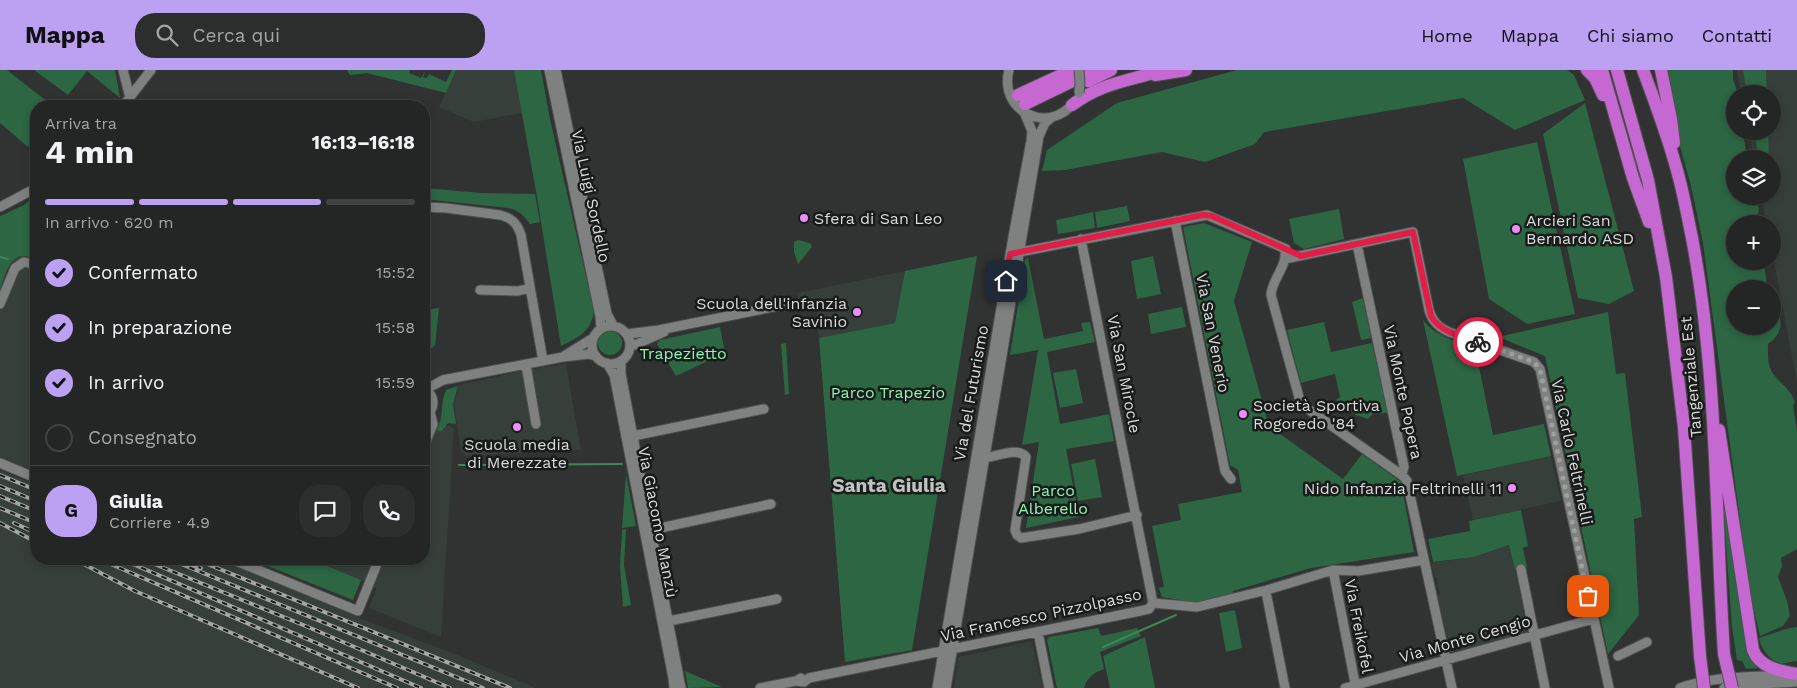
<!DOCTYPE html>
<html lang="it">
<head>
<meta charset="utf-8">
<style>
  body { margin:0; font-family:"Work Sans",sans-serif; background:#2c2e2d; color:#f1f3f6; height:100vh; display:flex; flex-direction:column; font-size:19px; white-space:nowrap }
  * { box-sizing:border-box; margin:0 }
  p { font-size:16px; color:#a3a5a7 }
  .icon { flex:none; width:28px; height:28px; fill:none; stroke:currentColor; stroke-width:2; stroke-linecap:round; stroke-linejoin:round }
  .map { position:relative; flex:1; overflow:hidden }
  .details { position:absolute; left:30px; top:30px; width:400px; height:465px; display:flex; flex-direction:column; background:#242625; border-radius:20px; box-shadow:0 2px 8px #0003,0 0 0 1px #414342 }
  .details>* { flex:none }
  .fabs { position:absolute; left:1726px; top:15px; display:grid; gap:10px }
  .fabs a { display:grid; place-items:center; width:55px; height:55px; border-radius:50%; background:#242625; box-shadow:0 2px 8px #0003,0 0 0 1px #414342; font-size:25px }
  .pin { position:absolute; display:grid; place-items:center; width:42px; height:42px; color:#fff; margin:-21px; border-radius:10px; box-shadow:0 2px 8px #0006 }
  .courier { position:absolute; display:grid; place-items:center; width:50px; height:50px; margin:-25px; border:4px solid #e11d48; border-radius:50%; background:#fff; color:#222; box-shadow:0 1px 6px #0007 }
  .summary em { font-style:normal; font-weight:700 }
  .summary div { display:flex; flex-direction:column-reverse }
  .summary { display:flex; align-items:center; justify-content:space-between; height:85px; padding:0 15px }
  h1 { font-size:32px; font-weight:700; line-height:38px }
  .bar { display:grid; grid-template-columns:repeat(4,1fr); gap:8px 5px; align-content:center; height:60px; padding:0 15px }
  .bar i { height:6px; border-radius:4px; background:#414342 }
  .bar .on { background:#bca0f2 }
  .bar p { grid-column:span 4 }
  .line { display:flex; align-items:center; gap:12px; padding:0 15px; border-top:1px solid #414342 }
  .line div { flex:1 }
  .round { display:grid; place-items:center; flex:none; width:52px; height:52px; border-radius:20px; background:#2c2e2d }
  ol { padding:0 15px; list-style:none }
  li { display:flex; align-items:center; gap:15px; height:55px }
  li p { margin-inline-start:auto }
  li .icon { padding:5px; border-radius:50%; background:#bca0f2; color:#111; stroke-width:4 }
  li:last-child { color:#a3a5a7 }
  li i { width:28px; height:28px; border:2px solid #414342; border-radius:50% }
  header { display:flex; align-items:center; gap:30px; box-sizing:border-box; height:70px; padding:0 25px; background:#bca0f2; color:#111 }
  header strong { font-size:24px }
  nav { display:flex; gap:28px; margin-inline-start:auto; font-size:18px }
  .search { width:350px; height:45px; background:#2c2e2d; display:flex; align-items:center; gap:12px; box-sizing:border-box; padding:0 18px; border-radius:20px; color:#a3a5a7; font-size:19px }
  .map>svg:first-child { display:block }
  .built { fill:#363f39 }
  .green { fill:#2c6643 }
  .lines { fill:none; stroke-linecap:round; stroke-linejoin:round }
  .stream { stroke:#3c8759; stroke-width:2 }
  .minor-casing { stroke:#4e514f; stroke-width:11 }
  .highway-casing { stroke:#4e514f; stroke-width:14 }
  .minor { stroke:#7e817f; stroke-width:9 }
  .highway { stroke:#c568d1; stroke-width:12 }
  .rail-casing { stroke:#a4a7a5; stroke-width:4 }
  .rail { stroke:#191b1a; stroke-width:2; stroke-dasharray:5.5; stroke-linecap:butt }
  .minor-bridge-casing { stroke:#4e514f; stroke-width:11; stroke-linecap:butt }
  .highway-bridge-casing { stroke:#4e514f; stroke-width:14; stroke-linecap:butt }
  .minor-bridge { stroke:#7e817f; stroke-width:9 }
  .highway-bridge { stroke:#c568d1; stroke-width:12 }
  .done { stroke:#9ea09f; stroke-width:5; stroke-dasharray:0 9 }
  .route { stroke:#e11d48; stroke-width:6 }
  .poi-dot { fill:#ed8cfa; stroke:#191b1a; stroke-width:2 }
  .labels { text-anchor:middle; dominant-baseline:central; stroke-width:5; stroke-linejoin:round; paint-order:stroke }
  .street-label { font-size:16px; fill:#d9dbda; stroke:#191b1a }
  .poi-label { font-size:16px; fill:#d9dbda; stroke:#191b1a; text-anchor:start }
  .park-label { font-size:16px; fill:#8ef4b2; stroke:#191b1a }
  .quarter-label { font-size:19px; font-weight:bold; fill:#bfc3c0; stroke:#191b1a }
</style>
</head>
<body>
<header>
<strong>Mappa</strong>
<div class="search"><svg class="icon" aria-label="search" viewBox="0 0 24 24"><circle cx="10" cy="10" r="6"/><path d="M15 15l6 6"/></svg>Cerca qui</div>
<nav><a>Home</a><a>Mappa</a><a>Chi siamo</a><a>Contatti</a></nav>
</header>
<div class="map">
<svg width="1797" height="618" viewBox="0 0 1797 618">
  <rect width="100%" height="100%" fill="#303331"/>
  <path class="built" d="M456 0H514L522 43 474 52 439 37Z
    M1737 0H1797V313L1773 186 1772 154H1766L1761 126H1772V89H1754L1749 61H1772V24H1741Z
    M27 185 36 189V402L0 388V219L13 189 19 186Z
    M905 201 895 253 819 268 816 228 799 231 797 223Z
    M566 294 581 380 466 386 461 381 454 334 459 315 527 300Z
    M424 345 454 358 441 567 369 538 376 519 361 510 310 489H424Z
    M1551 386 1561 431 1473 450 1463 405Z
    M0 400 36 415V489H215L224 492 225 491 367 551 450 582 536 618H0Z
    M1510 475 1528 562 1450 583 1438 526 1440 524 1437 509 1435 508 1431 493 1474 487Z
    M1031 571 1034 579 1043 618H954L958 587Z"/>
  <path class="green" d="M0 0H7L53 36H36V66L28 77 0 53Z
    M34 0H115L120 28 87 1 68 25Z
    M347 0H410L409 3 421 8 426 0 423 7 427 8 429 4 446 12 452 0H456L446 23 367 3 350 5Z
    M514 0H541L550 49 594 241C591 262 578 268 561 276L536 121Z
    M1237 0H1567L1574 5 1585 30 1515 60 1463 28 1264 62 1255 74 1205 92 1162 82 1065 100 1042 101 1047 80 1117 33Z
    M1667 0H1733V9L1738 24H1735V61H1743L1747 89H1735V126H1756L1759 139 1756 154H1735V191H1764L1767 219H1735V256H1772L1773 232C1782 249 1786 261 1768 274 1768 285 1767 298 1775 306 1784 317 1789 317 1795 332L1793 336 1797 361V479L1781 488 1782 496 1778 507 1787 531 1790 546 1783 556 1760 566 1750 524 1703 173 1691 116 1679 73 1677 51Z
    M1743 0H1766L1767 24H1747Z
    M1585 33 1634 221 1609 234 1578 228 1543 64Z
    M1754 61H1768L1769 89H1759Z
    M1537 72 1575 244 1527 254 1489 229 1463 89Z
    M424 118 481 123 535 124 540 152 530 154C523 145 519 140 508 138L424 129Z
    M36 125V189C10 178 8 200 0 219V146L24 135Z
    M1127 136 1130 151 1097 158 1095 142Z
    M1339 139 1344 169 1304 179 1294 173 1289 149Z
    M1093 142 1095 158 1058 164 1056 150Z
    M1204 153 1252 172 1234 231 1269 356 1343 409 1362 384 1401 412 1414 482 1311 498 1233 521 1232 525 1196 533 1162 527 1159 518 1164 517 1152 456 1181 450 1178 434 1242 422 1238 400 1230 395 1183 157Z
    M798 170 810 173 812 177 798 194 794 182V172Z
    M977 186 912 580 845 592 819 268 895 253 905 201Z
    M1153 186 1161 224 1137 229 1131 191Z
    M1028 188 1044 269 1083 261 1081 253 1090 252 1095 272 1047 282 1060 354 1109 344 1114 371 1066 379 1079 447 1026 458 1039 372 1022 375 1038 280 1010 285 1025 190Z
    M1363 228 1371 268 1361 270 1352 232Z
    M1182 237 1186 257 1151 264 1148 244Z
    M439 238 435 275 432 278H424V240Z
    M1608 242 1616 304 1625 303 1642 447 1634 449 1639 545 1608 584 1545 286 1498 267Z
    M1423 250C1437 268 1459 272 1480 280L1477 287 1493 365 1544 354 1551 386 1457 406Z
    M1324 252 1331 282 1372 273 1388 343 1373 344 1368 349 1356 345 1336 330 1340 327 1335 304 1301 313 1287 260Z
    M720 257 725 283 676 306 657 274 660 270Z
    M598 273a12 12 0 1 1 24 0a12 12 0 1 1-24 0Z
    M786 273 789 324 785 325 781 274Z
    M1076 299 1083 333 1060 338 1053 303Z
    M458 316 453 334 456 354 448 353 441 362 437 360C444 348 440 333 446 320Z
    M1095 389 1102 427 1078 431 1071 394Z
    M626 404 636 456 622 458Z
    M1721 405 1761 598 1746 599 1742 591 1737 590 1732 557Z
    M1521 440 1528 476 1523 478 1527 497 1515 500 1509 475 1474 487 1433 492 1428 469 1470 461 1469 451Z
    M626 459 624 495 631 535 623 537 620 496 622 460Z
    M250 489H310L361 510 353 530Z
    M1235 540 1242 578 1226 582 1219 543Z
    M1797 557V591L1780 594C1769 589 1762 581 1759 568L1786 559Z
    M1098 558 1101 566 1137 558 1141 566 1100 582 1104 599C1094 603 1087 607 1084 618H1057L1047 570 1049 567Z
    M1145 567 1155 618H1110L1103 586Z
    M685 601 722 617 688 618Z"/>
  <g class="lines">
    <path class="stream" d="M0 187 8 189
      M459 395 622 394
      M1103 577 1176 545"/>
    <g class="minor-casing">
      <path id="minor" d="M123 0 132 36
        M549 0 600 246 601 258
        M556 0 607 244 613 255
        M1009 0C998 41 1049 66 1074 32
        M123 36 151 0
        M0 137 36 118
        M424 137 446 138 500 145C512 148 517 153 521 165L543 291
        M1175 151 1225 401 1231 409
        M1081 169 1153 533
        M1357 174 1404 397 1403 401 1399 403
        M1283 178 1285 181C1287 197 1272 209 1271 225L1300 331 1305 337 1403 406 1407 411 1452 618
        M1015 183 1207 145 1286 179
        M1285 189 1413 162 1429 240C1432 251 1438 257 1449 262L1534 292 1540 299 1609 618
        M480 220 518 221 530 218
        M0 234 15 198 24 192 36 195
        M592 275a19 19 0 1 1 38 0a19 19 0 1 1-38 0Z
        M627 264 659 260 783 235
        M630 277 664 262
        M564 286 593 268
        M621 291V304L681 618
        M607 293 614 305 673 608 674 618
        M526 295 536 354
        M424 318 432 316 443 310 563 287 589 284 596 286
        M424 319C436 326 436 339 424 347
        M633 366 764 339
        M424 376 433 354 430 342
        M984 388C996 387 1018 376 1026 387L1015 460 1017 465 1021 468 1079 459 1137 445
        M0 393 36 408
        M651 460 771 434
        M231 489 358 541 379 489
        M1521 499 1545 618
        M1333 500 1356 618
        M1267 527 1285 618
        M1153 533 1197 537 1267 520 1333 500 1358 501 1424 490
        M669 551 777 529
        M1038 562 1049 618
        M1618 586 1647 572
        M796 611 804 612 809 608 1140 541 1149 539 1153 533
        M760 618 796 611 801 608
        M937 618 1013 167 1031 71 1032 61 1024 42
        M946 618 1039 66 1045 53 1052 47
        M1345 618 1593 549
        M1680 618C1713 606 1750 607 1784 605
        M1724 618 1740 615 1797 612"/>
    </g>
    <g class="highway-casing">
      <path id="highway" d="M1587 0 1595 8 1603 25
        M1602 0 1633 108 1649 152
        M1617 0 1648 110 1666 207 1684 358 1700 586
        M1643 0C1655 32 1667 64 1676 97 1683 120 1687 144 1692 168 1718 304 1715 445 1724 584
        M1661 0 1671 49 1674 73
        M1155 5 1186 0
        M1088 11 1111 0
        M1018 25 1072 0
        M1025 34 1095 0
        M1072 35C1103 12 1127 12 1162 0
        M1719 360 1753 580C1760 598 1780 601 1797 604"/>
    </g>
    <use href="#minor" class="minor"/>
    <use href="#highway" class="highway"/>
    <g class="rail-casing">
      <path id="rail" d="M0 405 36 420
        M0 416 36 431
        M0 426 36 441
        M0 438 36 453
        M0 453 36 472
        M14 453 36 463
        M74 489 135 521 358 618
        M99 489 397 618
        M121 489 421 618
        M142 489 308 557 450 618
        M169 489 483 618
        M178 489 201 498
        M195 489 510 618"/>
    </g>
    <use href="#rail" class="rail"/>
    <g class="minor-bridge-casing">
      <path id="minor-bridge" d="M1079 0 1080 13 1079 23"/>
    </g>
    <g class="highway-bridge-casing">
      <path id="highway-bridge" d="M1724 584 1732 618
        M1700 586 1704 618"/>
    </g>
    <use href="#minor-bridge" class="minor-bridge"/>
    <use href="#highway-bridge" class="highway-bridge"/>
  </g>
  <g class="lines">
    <path class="done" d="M1478 272 1534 292 1540 299 1588 526"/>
    <path class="route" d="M1006 211 1010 184 1203 145 1212 146 1301 186 1413 162 1431 246C1441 263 1461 266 1478 272"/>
  </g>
  <g class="poi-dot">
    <circle cx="804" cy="148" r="5"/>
    <circle cx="1516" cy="159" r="5"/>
    <circle cx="857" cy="242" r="5"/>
    <circle cx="1243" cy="344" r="5"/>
    <circle cx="517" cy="357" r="5"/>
    <circle cx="1512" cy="418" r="5"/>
  </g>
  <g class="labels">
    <g class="street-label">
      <text transform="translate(591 126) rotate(78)">Via Luigi Sordello</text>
      <text transform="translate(1213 263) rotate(79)">Via San Venerio</text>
      <text transform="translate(1124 304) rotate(79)">Via San Mirocle</text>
      <text transform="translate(1691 307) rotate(-95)">Tangenziale Est</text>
      <text transform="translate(1403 322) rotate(78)">Via Monte Popera</text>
      <text transform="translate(971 323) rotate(-80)">Via del Futurismo</text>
      <text transform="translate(1572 382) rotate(78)">Via Carlo Feltrinelli</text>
      <text transform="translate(658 452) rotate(79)">Via Giacomo Manzù</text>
      <text transform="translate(1041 545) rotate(-12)">Via Francesco Pizzolpasso</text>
      <text transform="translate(1359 556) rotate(79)">Via Freikofel</text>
      <text transform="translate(1465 569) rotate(-16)">Via Monte Cengio</text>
    </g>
    <g class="poi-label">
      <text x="814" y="148">Sfera di San Leo</text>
      <text x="1526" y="150">Arcieri San<tspan x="1526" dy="18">Bernardo ASD</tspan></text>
      <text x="847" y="233" text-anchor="end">Scuola dell'infanzia<tspan x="847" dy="18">Savinio</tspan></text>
      <text x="1253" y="335">Società Sportiva<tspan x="1253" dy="18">Rogoredo '84</tspan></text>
      <text x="517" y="374" text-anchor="middle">Scuola media<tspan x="517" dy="18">di Merezzate</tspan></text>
      <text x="1502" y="418" text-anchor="end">Nido Infanzia Feltrinelli 11</text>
    </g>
    <g class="park-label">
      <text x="683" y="283">Trapezietto</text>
      <text x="888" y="322">Parco Trapezio</text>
      <text x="1053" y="420">Parco<tspan x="1053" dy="18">Alberello</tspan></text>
    </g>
    <g class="quarter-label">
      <text x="889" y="415">Santa Giulia</text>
    </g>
  </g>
</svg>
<div class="fabs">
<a><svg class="icon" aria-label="locate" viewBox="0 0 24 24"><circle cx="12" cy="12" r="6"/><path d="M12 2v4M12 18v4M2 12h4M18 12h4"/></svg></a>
<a><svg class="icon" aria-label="layers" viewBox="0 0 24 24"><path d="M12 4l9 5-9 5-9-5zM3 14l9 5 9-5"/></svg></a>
<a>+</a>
<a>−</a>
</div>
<div class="pin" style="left:1588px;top:526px;background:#ea580c"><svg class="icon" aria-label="bag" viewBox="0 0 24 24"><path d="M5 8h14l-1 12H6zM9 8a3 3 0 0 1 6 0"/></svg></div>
<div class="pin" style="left:1006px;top:211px;background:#1f2937"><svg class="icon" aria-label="home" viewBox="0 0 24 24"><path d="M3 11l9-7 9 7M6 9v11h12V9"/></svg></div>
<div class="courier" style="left:1478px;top:272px"><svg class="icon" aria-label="bike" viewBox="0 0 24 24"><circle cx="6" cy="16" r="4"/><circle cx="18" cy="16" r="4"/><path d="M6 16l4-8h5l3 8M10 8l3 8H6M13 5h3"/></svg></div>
<section class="details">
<div class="summary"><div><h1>4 min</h1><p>Arriva tra</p></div><em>16:13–16:18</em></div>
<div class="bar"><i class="on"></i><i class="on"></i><i class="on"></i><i></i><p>In arrivo · 620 m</p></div>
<ol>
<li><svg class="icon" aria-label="check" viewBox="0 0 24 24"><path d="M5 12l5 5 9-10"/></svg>Confermato<p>15:52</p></li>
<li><svg class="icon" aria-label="check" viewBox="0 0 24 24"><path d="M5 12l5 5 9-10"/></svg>In preparazione<p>15:58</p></li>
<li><svg class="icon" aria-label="check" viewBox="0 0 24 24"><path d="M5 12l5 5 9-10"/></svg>In arrivo<p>15:59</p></li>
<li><i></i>Consegnato</li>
</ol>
<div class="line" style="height:90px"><b class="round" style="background:#bca0f2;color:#111">G</b><div><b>Giulia</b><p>Corriere · 4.9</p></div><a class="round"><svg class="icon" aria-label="chat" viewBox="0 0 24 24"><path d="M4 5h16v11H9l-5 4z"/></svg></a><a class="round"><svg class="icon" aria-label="phone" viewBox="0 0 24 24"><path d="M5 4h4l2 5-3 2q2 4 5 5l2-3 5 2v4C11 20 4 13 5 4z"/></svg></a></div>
</section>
</div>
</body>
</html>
